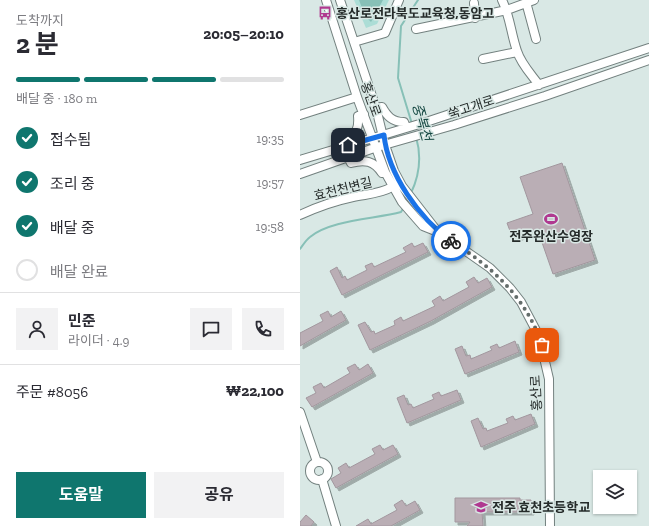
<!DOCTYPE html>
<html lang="ko">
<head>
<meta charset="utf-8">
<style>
  body { margin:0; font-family:"Zilla Slab","Noto Sans KR",serif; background:#f2f2f3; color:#2b2b33; height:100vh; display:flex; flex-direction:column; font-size:15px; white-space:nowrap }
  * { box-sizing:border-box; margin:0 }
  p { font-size:13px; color:#7c7c81 }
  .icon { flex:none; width:22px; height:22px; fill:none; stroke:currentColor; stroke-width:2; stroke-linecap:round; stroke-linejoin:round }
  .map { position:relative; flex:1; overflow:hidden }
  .panel { display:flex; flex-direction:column; background:#fff; width:300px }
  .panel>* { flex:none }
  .buttons { position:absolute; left:293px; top:470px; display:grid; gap:8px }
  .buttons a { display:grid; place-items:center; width:44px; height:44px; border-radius:0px; background:#fff; box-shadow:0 1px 3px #0004; font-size:20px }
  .pin { position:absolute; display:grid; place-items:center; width:34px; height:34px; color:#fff; margin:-17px; border-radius:8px; box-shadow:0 2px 6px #0006 }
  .courier { position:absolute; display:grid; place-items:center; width:40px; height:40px; margin:-20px; border:3px solid #1a73e8; border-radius:50%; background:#fff; color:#222; box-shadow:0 1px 5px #0007 }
  .head em { font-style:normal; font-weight:700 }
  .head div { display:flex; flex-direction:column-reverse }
  .head { display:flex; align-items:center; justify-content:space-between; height:68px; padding:0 16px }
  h1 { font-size:26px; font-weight:700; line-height:30px }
  .bar { display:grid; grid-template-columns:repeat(4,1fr); gap:6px 4px; align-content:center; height:48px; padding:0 16px }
  .bar i { height:5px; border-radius:3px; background:#e1e1e2 }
  .bar .current { background:#0f766e }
  .bar p { grid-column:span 4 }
  .line { display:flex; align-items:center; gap:10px; padding:0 16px; border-top:1px solid #e1e1e2 }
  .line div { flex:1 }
  .round { display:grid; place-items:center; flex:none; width:42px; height:42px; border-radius:0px; background:#f2f2f3 }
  ol { padding:0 16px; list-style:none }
  li { display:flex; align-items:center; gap:12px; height:44px }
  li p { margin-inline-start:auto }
  li .icon { padding:4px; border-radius:50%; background:#0f766e; color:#fff; stroke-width:4 }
  li:last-child { color:#7c7c81 }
  li i { width:22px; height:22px; border:2px solid #e1e1e2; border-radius:50% }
  .button { display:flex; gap:8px; margin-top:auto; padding:8px 16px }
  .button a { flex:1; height:46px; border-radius:0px; background:#0f766e; color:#fff; font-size:16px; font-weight:700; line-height:46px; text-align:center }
  .button a+a { background:#f2f2f3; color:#2b2b33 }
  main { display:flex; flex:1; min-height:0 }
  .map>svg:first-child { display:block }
  .green { fill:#acddd6 }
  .water { fill:#87c0b7 }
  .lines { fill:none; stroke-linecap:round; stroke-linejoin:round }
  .stream { stroke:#87c0b7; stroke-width:2 }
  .building { fill:#baaeb5; stroke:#a2979e; filter:url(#shadow) }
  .minor-casing { stroke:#73817f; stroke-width:10 }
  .minor { stroke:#fff; stroke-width:8 }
  .done { stroke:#646d6b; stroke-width:4; stroke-dasharray:0 7.2 }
  .route { stroke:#1a73e8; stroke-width:5 }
  .labels { text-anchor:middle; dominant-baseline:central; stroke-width:3; stroke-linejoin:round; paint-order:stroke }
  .poi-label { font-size:13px; font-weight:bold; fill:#252b2a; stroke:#d9e8e5; text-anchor:start }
  .street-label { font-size:13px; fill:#252b2a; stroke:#d9e8e5 }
  .water-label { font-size:14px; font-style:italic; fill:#164943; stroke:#d9e8e5 }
</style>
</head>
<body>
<main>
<section class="panel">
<div class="head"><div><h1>2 분</h1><p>도착까지</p></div><em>20:05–20:10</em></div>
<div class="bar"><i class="current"></i><i class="current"></i><i class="current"></i><i></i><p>배달 중 · 180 m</p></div>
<ol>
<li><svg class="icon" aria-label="check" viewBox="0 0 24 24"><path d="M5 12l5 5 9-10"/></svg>접수됨<p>19:35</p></li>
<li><svg class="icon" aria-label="check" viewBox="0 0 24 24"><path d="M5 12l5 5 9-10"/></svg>조리 중<p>19:57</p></li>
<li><svg class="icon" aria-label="check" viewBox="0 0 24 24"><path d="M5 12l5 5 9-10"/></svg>배달 중<p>19:58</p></li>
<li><i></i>배달 완료</li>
</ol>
<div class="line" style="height:72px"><a class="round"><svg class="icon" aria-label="person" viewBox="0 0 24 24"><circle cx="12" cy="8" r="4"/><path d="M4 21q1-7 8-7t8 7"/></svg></a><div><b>민준</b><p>라이더 · 4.9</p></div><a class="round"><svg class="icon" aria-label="chat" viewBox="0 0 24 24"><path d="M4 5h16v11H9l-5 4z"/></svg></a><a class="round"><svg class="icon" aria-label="phone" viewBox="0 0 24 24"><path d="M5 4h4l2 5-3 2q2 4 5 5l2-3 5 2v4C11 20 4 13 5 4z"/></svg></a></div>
<div class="line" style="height:52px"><div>주문 #8056</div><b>₩22,100</b></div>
<div class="button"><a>도움말</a><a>공유</a></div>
</section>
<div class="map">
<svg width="349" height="526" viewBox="0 0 349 526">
  <defs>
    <filter id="shadow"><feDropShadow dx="3" dy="3" stdDeviation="0" flood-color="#0004"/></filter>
  </defs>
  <rect width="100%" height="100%" fill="#d9e8e5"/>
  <path class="green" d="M54 0H89L77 24 66 28Z"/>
  <path class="water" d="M59 0H83L71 22 65 16Z"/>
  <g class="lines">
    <path class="stream" d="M112 124 98 78 101 26 118 0
      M111 193C120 174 122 157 116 137
      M0 249C3 245 6 240 10 237 30 220 75 219 101 212L104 207"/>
  </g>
  <path class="building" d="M262 163 295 260 253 274 238 231 213 239 207 223 233 214 220 177Z
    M112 243 114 247 123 243 128 252 42 295 30 271 37 267 42 278 45 276 47 280 67 270 65 266 72 263 74 267 106 252 103 248Z
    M174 277 178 283 187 278 192 287 131 321 70 350 58 325 65 322 71 332 74 331 75 334 95 325 94 321 101 317 103 321 135 306 132 301 140 296 143 301 169 287 166 282Z
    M28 311 31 317 41 311 46 320 0 346V333L23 321 20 315Z
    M215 341 219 352 165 374 155 349 162 346 166 356 170 355 171 359 192 350 190 347 197 344 199 348Z
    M55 364 59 370 68 364 73 373 12 407 6 398 16 393 13 387 21 383 24 388 50 373 47 368Z
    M157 390 161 400 107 423 97 398 104 395 108 405 111 404 113 408 134 399 132 395 139 392 141 396Z
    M231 414 235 424 181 447 171 421 178 418 183 429 186 428 187 431 208 423 206 419 213 416 215 420Z
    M80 445 83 450 93 445 98 454 36 488 31 479 41 473 38 468 46 463 49 468 75 454 72 449Z
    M155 498H220V500H231V512H182L183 526H167L170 522H155Z
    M102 500 106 506 115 501 120 510 91 526H56L68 519 71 524 97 510 94 505Z
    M6 515 14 522 11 526H0V522Z"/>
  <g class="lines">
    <g class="minor-casing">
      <path id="minor" d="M26 0 57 97 85 172 102 202 123 226 138 232 170 254 190 268 210 288 221 302 239 336 249 379 250 526
        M40 0 76 108 85 145 94 171 102 186 137 231
        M202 0C210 16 211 34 217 51 221 64 231 74 239 85
        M226 2 236 39
        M174 3 175 18
        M116 29 207 10 234 0
        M54 42 85 33 99 0
        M183 59 217 52
        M76 108 82 107C87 116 92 122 104 122L106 127
        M0 115 57 97
        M48 145 47 140C57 132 59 128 58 116L64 114
        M48 157 51 163C65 159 74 161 82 173L85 172
        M0 160 126 122 349 48
        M0 174 77 147 154 125 245 96 349 60
        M0 215C17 207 34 201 53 197 67 194 80 194 92 187
        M0 412 17 462
        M10 471a9 9 0 1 1 18 0a9 9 0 1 1-18 0Z
        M22 479 36 526"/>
    </g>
    <use href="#minor" class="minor"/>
  </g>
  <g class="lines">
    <path class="done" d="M151 241C192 267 226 297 242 345"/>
    <path class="route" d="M48 145 84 135C88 174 119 218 151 241"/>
  </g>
  <defs>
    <g id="bus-bare" transform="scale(1.08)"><path d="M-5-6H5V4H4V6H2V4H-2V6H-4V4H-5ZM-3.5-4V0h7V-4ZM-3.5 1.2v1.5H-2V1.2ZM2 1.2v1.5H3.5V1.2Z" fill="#b03990" stroke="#d9e8e5" stroke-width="2.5" paint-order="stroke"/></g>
    <g id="stadium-bare" transform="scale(1.08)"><path d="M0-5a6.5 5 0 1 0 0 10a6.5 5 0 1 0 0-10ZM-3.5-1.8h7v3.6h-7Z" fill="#b03990" stroke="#d9e8e5" stroke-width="2.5" paint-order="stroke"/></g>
    <g id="school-bare" transform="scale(1.08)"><path d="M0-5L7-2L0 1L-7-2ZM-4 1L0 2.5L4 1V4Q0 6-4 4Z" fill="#b03990" stroke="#d9e8e5" stroke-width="2.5" paint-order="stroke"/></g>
  </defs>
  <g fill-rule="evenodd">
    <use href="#bus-bare" x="25" y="13"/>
    <use href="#stadium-bare" x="251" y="219"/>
    <use href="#school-bare" x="181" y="507"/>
  </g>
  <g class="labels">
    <g class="poi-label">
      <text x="36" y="13">홍산로전라북도교육청,동암고</text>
      <text x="251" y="236" text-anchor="middle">전주완산수영장</text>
      <text x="192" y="507">전주 효천초등학교</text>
    </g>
    <g class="street-label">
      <text transform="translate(71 99) rotate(70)">홍산로</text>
      <text transform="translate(171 107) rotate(-18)">쑥고개로</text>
      <text transform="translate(43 189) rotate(-14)">효천천변길</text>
      <text transform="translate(236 393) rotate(-93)">홍산로</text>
    </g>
    <g class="water-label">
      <text transform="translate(122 122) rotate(74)">중복천</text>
    </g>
  </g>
</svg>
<div class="buttons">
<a><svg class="icon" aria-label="layers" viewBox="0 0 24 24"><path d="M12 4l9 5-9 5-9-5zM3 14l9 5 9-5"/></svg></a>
</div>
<div class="pin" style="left:242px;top:345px;background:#ea580c"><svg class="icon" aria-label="bag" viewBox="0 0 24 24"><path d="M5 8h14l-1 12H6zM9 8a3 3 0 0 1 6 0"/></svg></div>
<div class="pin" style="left:48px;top:145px;background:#1f2937"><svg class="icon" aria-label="home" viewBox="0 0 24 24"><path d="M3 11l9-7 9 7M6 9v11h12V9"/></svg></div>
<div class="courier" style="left:151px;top:241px"><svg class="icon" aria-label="bike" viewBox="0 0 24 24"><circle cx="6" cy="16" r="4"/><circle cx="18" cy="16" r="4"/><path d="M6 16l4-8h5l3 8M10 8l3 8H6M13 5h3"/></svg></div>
</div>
</main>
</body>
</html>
